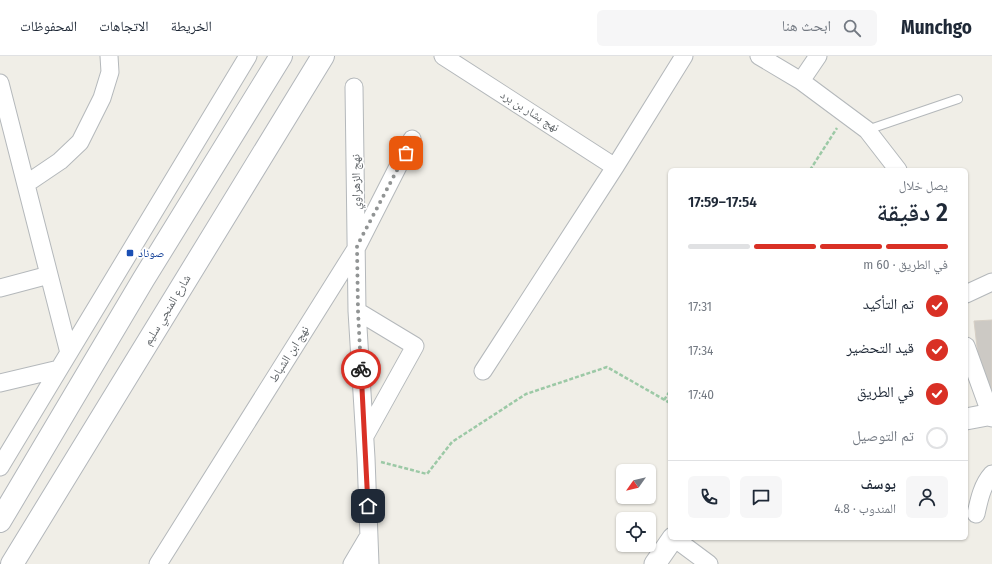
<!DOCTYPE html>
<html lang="ar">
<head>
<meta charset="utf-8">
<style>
  body { margin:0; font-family:"Fira Sans Condensed","Noto Naskh Arabic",sans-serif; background:#f6f6f7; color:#1f2937; direction:rtl; height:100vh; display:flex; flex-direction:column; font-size:15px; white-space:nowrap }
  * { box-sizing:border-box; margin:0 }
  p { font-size:13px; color:#747a83 }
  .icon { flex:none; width:22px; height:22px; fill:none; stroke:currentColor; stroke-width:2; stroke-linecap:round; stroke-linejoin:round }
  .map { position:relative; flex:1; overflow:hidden; direction:ltr }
  .sheet { position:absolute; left:668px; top:112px; width:300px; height:372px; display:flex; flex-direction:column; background:#fff; border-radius:6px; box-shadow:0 1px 3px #0004; direction:rtl }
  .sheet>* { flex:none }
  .needle { width:26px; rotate:236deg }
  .fabs { position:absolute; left:616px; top:408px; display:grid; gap:8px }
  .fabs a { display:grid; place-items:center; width:40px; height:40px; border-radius:6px; background:#fff; box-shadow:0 1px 3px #0004; font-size:20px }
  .pin { position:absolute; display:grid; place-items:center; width:34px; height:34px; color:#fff; margin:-17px; border-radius:8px; box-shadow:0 2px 6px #0006 }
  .courier { position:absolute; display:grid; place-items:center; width:40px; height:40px; margin:-20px; border:3px solid #d93025; border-radius:50%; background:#fff; color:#222; box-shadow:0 1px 5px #0007 }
  .summary em { font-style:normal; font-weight:600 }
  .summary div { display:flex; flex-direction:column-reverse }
  .summary { display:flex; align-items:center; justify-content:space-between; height:68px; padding:0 20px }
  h1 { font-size:26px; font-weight:600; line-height:30px }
  .bar { display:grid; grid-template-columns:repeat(4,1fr); gap:6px 4px; align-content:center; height:48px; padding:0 20px }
  .bar i { height:5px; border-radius:3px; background:#e0e1e3 }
  .bar .selected { background:#d93025 }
  .bar p { grid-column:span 4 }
  .line { display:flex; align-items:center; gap:10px; padding:0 20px; border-top:1px solid #e0e1e3 }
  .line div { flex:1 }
  .round { display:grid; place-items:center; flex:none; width:42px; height:42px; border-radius:6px; background:#f6f6f7 }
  ol { padding:0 20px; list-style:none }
  li { display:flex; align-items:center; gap:12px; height:44px }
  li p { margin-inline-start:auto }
  li .icon { padding:4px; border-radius:50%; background:#d93025; color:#fff; stroke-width:4 }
  li:last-child { color:#747a83 }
  li i { width:22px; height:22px; border:2px solid #e0e1e3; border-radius:50% }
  header { display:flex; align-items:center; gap:24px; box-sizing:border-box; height:56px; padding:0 20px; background:#fff; border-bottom:1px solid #e0e1e3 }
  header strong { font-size:19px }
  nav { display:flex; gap:22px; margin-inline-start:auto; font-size:14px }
  .search { width:280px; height:36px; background:#f6f6f7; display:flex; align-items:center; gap:10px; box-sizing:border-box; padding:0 14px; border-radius:6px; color:#747a83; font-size:15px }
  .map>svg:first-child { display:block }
  .building { fill:#ccc9c4; stroke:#d6cfc5 }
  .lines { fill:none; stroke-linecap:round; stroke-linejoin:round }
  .service-casing { stroke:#b4b8bb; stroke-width:10 }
  .minor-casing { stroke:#b4b8bb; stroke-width:19 }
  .tertiary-casing { stroke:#b4b8bb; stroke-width:23 }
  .secondary-casing { stroke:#b3b7bb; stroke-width:24 }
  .path { stroke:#9cc9a6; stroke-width:2.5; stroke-dasharray:4 2; stroke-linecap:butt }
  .service { stroke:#fff; stroke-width:8 }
  .minor { stroke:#fff; stroke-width:17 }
  .tertiary { stroke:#fff; stroke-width:21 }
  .secondary { stroke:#fff; stroke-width:22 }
  .done { stroke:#919494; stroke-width:4; stroke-dasharray:0 7.2 }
  .route { stroke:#d93025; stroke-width:5 }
  .transit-dot { fill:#1a4fb4; stroke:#fff; stroke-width:1.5 }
  .labels { text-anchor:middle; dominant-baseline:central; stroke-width:3.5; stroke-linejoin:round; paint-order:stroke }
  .street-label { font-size:12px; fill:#5e6367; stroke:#fff }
  .transit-label { font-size:12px; fill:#164399; stroke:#fff; text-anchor:start }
</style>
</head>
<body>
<header>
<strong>Munchgo</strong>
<div class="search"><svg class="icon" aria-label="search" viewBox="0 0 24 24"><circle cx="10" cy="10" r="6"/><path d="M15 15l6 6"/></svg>ابحث هنا</div>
<nav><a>الخريطة</a><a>الاتجاهات</a><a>المحفوظات</a></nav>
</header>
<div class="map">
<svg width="992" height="508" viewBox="0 0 992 508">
  <rect width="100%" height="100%" fill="#f0eee7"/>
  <path class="building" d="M992 264V333L980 335V317L974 265Z"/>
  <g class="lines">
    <g class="service-casing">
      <path id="service" d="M867 74 958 43"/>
    </g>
    <g class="minor-casing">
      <path id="minor" d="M443 0 615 111
        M759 0 801 25 867 74 898 114
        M801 25 818 0
        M0 27 69 297
        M354 31 357 255 366 402 370 508
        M26 128 60 105 80 86 102 42 110 16 109 0
        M0 232 49 219
        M966 238 992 226
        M357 255 415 290 365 380
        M966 290 992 362
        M483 315 615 111 684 0
        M0 327 59 313
        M0 411 248 0
        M976 458C979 444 982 429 992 418
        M674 482 709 508
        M158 508 357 191 412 83
        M352 508 368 481"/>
    </g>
    <g class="tertiary-casing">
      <path id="tertiary" d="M966 363 992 358
        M655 508 673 482"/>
    </g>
    <g class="secondary-casing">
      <path id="secondary" d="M0 465 143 224 281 0
        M12 508 323 0"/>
    </g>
    <path class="path" d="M810 114 837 72
      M664 344 670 335
      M381 406 427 418 452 386 526 338 607 311 670 347"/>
    <use href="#service" class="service"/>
    <use href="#minor" class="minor"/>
    <use href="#tertiary" class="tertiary"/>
    <use href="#secondary" class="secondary"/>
  </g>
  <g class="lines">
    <path class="done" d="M361 313 358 255 357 190 406 97"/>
    <path class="route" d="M361 313 368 450"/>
  </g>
  <rect class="transit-dot" x="126" y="193" width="8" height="8" rx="2"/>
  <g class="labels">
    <g class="street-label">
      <text transform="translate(530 55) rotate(32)">نهج بشار بن برد</text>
      <text transform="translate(356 126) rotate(-91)">نهج الزهراوي</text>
      <text transform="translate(167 254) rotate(-59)">شارع المنجي سليم</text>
      <text transform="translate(289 298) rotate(-58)">نهج ابن الشباط</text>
    </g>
    <g class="transit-label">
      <text x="138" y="197">صوناد</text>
    </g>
  </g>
</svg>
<div class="fabs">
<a><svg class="needle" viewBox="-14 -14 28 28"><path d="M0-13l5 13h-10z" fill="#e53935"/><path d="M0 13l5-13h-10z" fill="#747a83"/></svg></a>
<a><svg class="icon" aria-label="locate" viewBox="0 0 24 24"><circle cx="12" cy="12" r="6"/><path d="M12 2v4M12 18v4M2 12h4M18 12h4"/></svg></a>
</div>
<div class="pin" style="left:406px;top:97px;background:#ea580c"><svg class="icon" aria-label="bag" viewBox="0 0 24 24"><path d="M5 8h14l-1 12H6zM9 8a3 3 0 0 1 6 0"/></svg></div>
<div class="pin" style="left:368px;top:450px;background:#1f2937"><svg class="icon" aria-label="home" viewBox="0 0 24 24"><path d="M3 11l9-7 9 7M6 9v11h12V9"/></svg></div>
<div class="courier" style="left:361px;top:313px"><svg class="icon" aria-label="bike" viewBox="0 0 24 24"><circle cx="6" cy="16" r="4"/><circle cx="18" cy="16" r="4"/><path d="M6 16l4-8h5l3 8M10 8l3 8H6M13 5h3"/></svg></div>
<section class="sheet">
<div class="summary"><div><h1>2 دقيقة</h1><p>يصل خلال</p></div><em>17:54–17:59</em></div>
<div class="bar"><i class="selected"></i><i class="selected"></i><i class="selected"></i><i></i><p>في الطريق · 60 m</p></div>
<ol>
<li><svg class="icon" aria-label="check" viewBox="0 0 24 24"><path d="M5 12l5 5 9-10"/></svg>تم التأكيد<p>17:31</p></li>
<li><svg class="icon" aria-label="check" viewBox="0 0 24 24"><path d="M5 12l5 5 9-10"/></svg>قيد التحضير<p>17:34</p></li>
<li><svg class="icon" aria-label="check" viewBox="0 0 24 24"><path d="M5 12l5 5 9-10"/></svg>في الطريق<p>17:40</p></li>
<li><i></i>تم التوصيل</li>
</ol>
<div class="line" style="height:72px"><a class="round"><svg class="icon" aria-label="person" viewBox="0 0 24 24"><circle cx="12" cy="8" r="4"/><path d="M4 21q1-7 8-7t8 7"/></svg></a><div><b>يوسف</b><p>المندوب · 4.8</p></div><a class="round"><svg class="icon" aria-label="chat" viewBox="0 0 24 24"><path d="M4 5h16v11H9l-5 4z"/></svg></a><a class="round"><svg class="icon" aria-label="phone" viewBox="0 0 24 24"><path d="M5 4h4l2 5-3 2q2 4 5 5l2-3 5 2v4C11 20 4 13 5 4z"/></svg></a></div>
</section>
</div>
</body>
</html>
